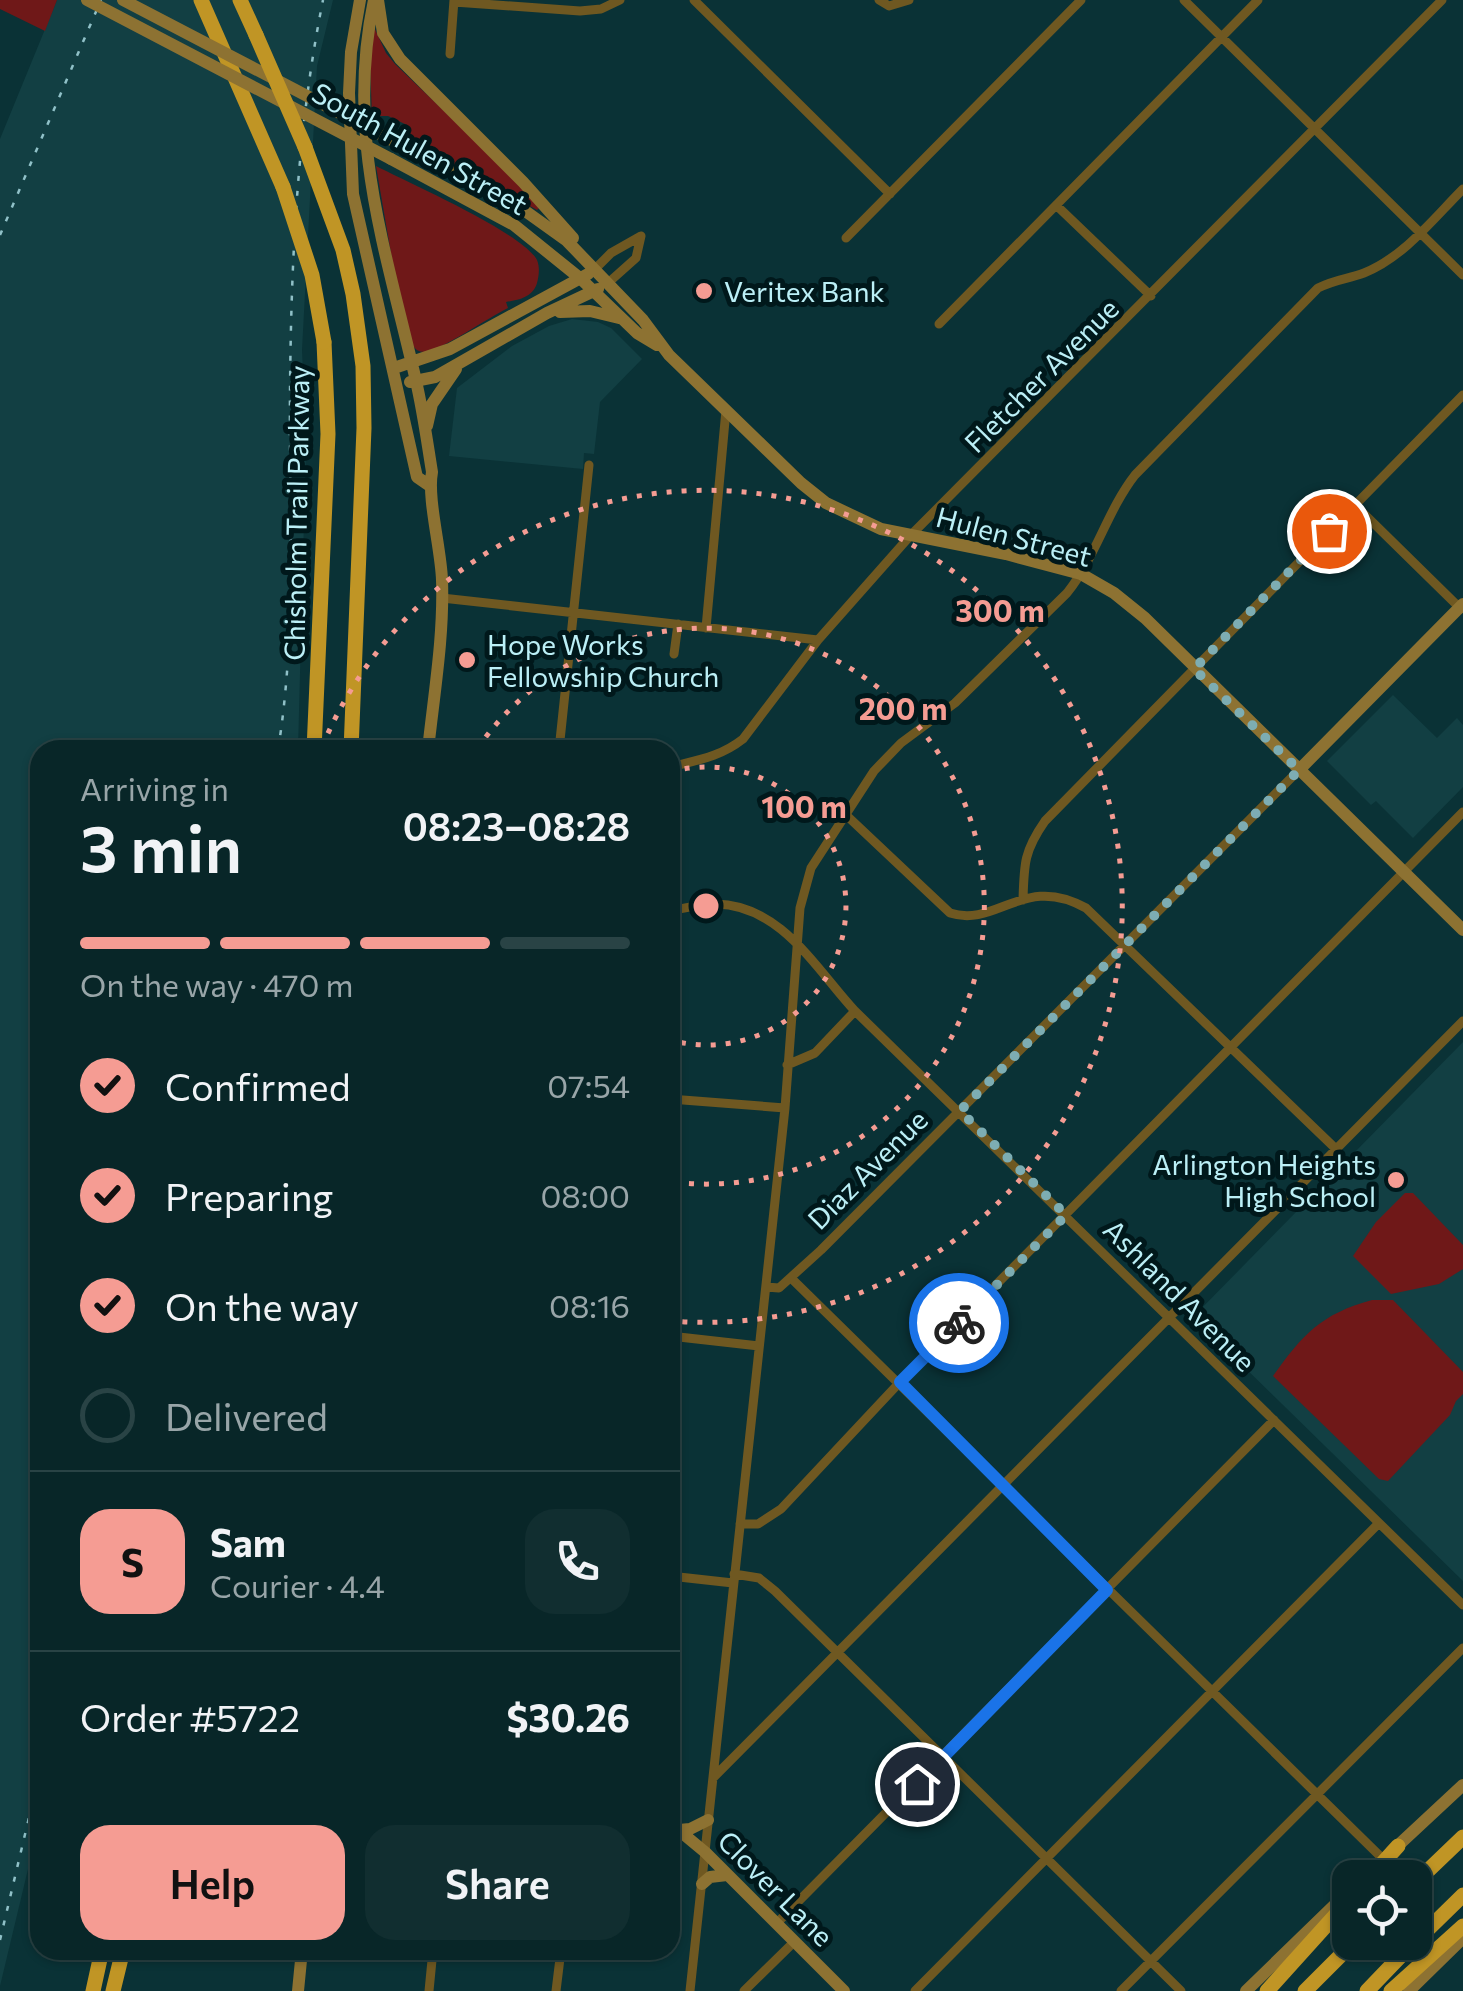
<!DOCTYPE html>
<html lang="en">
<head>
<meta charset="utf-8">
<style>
  body { margin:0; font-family:Commissioner,sans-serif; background:#112e30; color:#f1f3f6; height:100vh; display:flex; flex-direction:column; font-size:38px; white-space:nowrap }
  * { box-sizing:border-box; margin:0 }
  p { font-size:32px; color:#98a5a8 }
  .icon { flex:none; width:55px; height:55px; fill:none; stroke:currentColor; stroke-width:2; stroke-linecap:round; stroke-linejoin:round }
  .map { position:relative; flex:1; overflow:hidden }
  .sheet { position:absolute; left:30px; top:740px; width:650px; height:1220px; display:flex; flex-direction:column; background:#082628; border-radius:30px; box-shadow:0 2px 8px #0004,0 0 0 2px #294345 }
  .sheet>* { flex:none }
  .fabs { position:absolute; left:1332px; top:1860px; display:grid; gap:20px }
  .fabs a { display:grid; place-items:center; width:100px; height:100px; border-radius:20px; background:#082628; box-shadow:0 2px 8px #0004,0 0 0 2px #294345; font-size:50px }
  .pin { position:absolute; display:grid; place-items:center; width:85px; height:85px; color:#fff; margin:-42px; border:5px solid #fff; border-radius:50%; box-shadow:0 2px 10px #0007 }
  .courier { position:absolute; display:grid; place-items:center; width:100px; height:100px; margin:-50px; border:8px solid #1a73e8; border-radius:50%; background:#fff; color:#222; box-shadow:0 2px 12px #0007 }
  .headline em { font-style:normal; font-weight:600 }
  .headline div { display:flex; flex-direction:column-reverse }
  .headline { display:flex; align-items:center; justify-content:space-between; height:170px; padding:0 50px }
  h1 { font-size:65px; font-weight:600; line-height:75px }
  .bar { display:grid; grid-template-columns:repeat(4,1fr); gap:15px 10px; align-content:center; height:120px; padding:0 50px }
  .bar i { height:12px; border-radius:8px; background:#294345 }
  .bar .current { background:#f59c93 }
  .bar p { grid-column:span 4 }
  .line { display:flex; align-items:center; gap:25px; padding:0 50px; border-top:2px solid #294345 }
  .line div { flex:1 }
  .round { display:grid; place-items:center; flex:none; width:105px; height:105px; border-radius:30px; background:#112e30 }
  ol { padding:0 50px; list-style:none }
  li { display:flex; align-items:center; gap:30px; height:110px }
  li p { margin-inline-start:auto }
  li .icon { padding:10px; border-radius:50%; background:#f59c93; color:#111; stroke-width:4 }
  li:last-child { color:#98a5a8 }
  li i { width:55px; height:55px; border:5px solid #294345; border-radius:50% }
  .primary-button { display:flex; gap:20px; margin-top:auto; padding:20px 50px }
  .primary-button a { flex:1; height:115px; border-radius:30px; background:#f59c93; color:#111; font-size:40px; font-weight:600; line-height:115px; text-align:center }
  .primary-button a+a { background:#112e30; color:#f1f3f6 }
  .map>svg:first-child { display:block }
  .built { fill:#123f43 }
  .green { fill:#6f1818 }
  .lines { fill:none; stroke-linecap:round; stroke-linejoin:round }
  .street { stroke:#6f5821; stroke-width:9 }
  .secondary { stroke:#8d7232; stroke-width:12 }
  .highway { stroke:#c09525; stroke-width:15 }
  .rail { stroke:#90c1c8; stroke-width:2.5; stroke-dasharray:5 10; stroke-linecap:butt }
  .secondary-bridge { stroke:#8d7232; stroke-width:12 }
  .highway-bridge { stroke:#c09525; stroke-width:15 }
  .done { stroke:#7dadb3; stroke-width:10; stroke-dasharray:0 18 }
  .route { stroke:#1a73e8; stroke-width:12 }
  .ring { fill:none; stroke:#f59c93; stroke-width:5; stroke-dasharray:5 10 }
  .poi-dot { fill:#f59c93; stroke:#00181b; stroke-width:4 }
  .labels { text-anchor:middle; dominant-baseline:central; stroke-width:10; stroke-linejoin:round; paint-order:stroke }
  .street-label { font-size:28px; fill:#bbeff6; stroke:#00181b }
  .poi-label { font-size:28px; fill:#bbeff6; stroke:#00181b; text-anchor:start }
  .centre { fill:#f59c93; stroke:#00181b; stroke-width:5 }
  .ring-label { font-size:30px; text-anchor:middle; font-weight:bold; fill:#f59c93; stroke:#00181b; stroke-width:10; stroke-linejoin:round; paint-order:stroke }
</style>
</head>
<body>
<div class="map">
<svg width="1463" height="1991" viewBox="0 0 1463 1991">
  <rect width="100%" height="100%" fill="#0a3236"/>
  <path class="built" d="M57 0H333L317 66 302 350 306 444 298 750H40V1819L0 1986V139Z
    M572 319 598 322 611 328 642 359 600 402 594 454 584 453 583 469 449 456 457 388 512 346 549 326Z
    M1393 695 1437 738 1457 718 1463 725V787L1413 838 1376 801 1371 805 1327 761Z
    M1463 1042V1581L1193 1317Z"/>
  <path class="green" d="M0 0H57L45 31 0 9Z
    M374 27 386 53 395 64 516 180 540 207 537 210 403 136 407 125 388 116H376L375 121 372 119 370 60Z
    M376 166C407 182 523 233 537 260 540 267 539 276 537 283 533 297 519 300 506 302L508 308C489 317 442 350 425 352 417 352 416 349 411 344L399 300Z
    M1405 1193H1413L1463 1245V1269L1439 1284 1391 1294 1353 1256 1376 1222Z
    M1372 1300H1393L1463 1372V1394L1456 1401 1450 1415 1388 1481 1379 1479 1273 1376C1303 1334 1321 1314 1372 1300Z"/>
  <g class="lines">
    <path class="street" d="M694 0 890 194
      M879 0 889 6 909 0
      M1184 0 1463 275
      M454 2 580 11 601 9 620 0
      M450 54 454 0
      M1056 205 1151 296
      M846 238 1081 0
      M594 270 611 253 641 236
      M608 283 636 258 641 236
      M939 324 1258 0
      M1355 505 1461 609
      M442 598 818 640
      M706 628 726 410
      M674 654 678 624
      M559 750 589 465
      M670 767C698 760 720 757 743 739L818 640 910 536 1442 0
      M845 814 950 913C997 928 1024 873 1086 908L1336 1149
      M1023 900C1024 864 1024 851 1045 821L1463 395
      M670 911C686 908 700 904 716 904 781 905 816 969 855 1011L1463 1605
      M670 949 674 910
      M787 1065 815 1053 855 1011
      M670 1099 785 1108
      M791 1278 1383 1859
      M766 1287 779 1288 821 1250 1299 770
      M670 1336 759 1346
      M740 1524H758L781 1509 900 1382 1463 812
      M734 1574 759 1578 775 1591 1181 1991
      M670 1576 733 1583
      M713 1778 1463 1021
      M776 1924 1274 1420
      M429 1991 433 1950
      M556 1991 561 1950
      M690 1991 785 1108 800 908 811 868 874 771 901 743 955 703 1067 593C1096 557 1107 511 1135 475L1318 288C1336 279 1348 279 1364 273 1404 257 1434 218 1463 189
      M744 1991 794 1942
      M915 1991 1379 1523
      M1121 1991 1463 1648"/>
    <path class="secondary" d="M360 0 351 52 349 93 353 194 417 477 430 486
      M374 0C345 136 386 250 416 381 423 411 427 441 432 472 427 498 441 549 442 580 444 636 434 694 428 750
      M378 0 383 33 400 59 523 182 573 238
      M399 144 510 200 567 241 643 320 669 355 801 483 826 503 881 529 1006 554 1081 574 1114 593 1145 618 1463 930
      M391 159 514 225 581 279 637 333 657 345
      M560 312 590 311 619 318
      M394 368 450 349 588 274
      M410 382 435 377 547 313 598 289
      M427 426 432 404 456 369
      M1299 770 1463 604
      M670 1823 705 1852 844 1991
      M679 1830 690 1829 708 1820
      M1391 1852 1463 1785
      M702 1884 710 1877 727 1875
      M298 1991 302 1950
      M1246 1991 1350 1890
      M1409 1991 1463 1938"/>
    <path class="highway" d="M201 0 283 187
      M240 0 256 35
      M305 147 343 250 353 294 363 366 364 428 351 750
      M314 750 328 434 324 342
      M1369 1878 1398 1846
      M1415 1883 1463 1837
      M1415 1942 1463 1895
      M93 1991 102 1950
      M113 1991 123 1950
      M1267 1991 1350 1899
      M1305 1991 1354 1942
      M1367 1991 1414 1942
      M1391 1991 1463 1926"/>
    <path class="rail" d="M0 235 101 0
      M278 750C297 632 289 512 290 393 291 262 297 129 323 0
      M0 1940 40 1771"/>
    <path class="secondary-bridge" d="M87 0 391 159
      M123 0 399 144"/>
    <path class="highway-bridge" d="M256 35 305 147
      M283 187 312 275 324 342"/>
  </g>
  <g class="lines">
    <path class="done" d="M959 1323 1066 1215 960 1111 1299 770 1194 669 1329 531"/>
    <path class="route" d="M917 1784 1107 1590 900 1382 959 1323"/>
  </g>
  <g class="ring">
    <path d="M670 772A139 139 0 1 1 670 1040"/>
    <path d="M477 749A278 278 0 1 1 672 1182"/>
    <path d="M322 747A416 416 0 1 1 673 1321"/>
  </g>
  <g class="poi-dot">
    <circle cx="704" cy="291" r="10"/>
    <circle cx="467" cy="660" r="10"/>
    <circle cx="1396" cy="1180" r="10"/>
  </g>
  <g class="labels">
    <g class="street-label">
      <text transform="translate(420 148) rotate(29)">South Hulen Street</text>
      <text transform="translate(1041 375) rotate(-45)">Fletcher Avenue</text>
      <text transform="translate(296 513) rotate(-89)">Chisholm Trail Parkway</text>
      <text transform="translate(1014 536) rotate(15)">Hulen Street</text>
      <text transform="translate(867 1169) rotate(-45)">Diaz Avenue</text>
      <text transform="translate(1180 1295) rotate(45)">Ashland Avenue</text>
      <text transform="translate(776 1888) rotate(45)">Clover Lane</text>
    </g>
    <g class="poi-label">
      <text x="724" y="291">Veritex Bank</text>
      <text x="487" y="644">Hope Works<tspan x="487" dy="32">Fellowship Church</tspan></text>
      <text x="1376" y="1164" text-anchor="end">Arlington Heights<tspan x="1376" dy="32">High School</tspan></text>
    </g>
  </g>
  <circle cx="706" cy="906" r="15" class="centre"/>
  <g class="ring-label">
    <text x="1000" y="622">300 m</text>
    <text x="903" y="720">200 m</text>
    <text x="804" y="818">100 m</text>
  </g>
</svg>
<div class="fabs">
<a><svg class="icon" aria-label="locate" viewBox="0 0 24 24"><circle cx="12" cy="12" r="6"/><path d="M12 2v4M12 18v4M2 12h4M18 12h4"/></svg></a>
</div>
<div class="pin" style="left:1329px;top:531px;background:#ea580c"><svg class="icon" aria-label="bag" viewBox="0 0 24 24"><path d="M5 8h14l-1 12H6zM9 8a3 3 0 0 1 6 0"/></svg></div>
<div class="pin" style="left:917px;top:1784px;background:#1f2937"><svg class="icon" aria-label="home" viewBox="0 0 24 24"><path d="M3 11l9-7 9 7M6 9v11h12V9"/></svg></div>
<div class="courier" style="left:959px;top:1323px"><svg class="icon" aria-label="bike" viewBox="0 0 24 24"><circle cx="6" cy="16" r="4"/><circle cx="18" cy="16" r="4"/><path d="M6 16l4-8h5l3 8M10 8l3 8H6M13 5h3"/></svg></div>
<section class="sheet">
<div class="headline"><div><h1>3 min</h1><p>Arriving in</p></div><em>08:23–08:28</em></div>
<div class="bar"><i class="current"></i><i class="current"></i><i class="current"></i><i></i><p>On the way · 470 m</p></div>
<ol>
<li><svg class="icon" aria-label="check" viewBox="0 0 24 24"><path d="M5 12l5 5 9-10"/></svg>Confirmed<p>07:54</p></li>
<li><svg class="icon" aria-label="check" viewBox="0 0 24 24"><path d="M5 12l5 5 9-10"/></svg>Preparing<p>08:00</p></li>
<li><svg class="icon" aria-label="check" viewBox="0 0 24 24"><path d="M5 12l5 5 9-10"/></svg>On the way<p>08:16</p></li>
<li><i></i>Delivered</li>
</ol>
<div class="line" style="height:180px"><b class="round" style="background:#f59c93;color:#111">S</b><div><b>Sam</b><p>Courier · 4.4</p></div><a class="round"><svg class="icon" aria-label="phone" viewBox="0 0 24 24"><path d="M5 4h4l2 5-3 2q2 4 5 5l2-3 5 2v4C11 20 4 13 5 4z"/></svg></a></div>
<div class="line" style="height:130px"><div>Order #5722</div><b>$30.26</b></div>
<div class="primary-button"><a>Help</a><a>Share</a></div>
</section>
</div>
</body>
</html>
